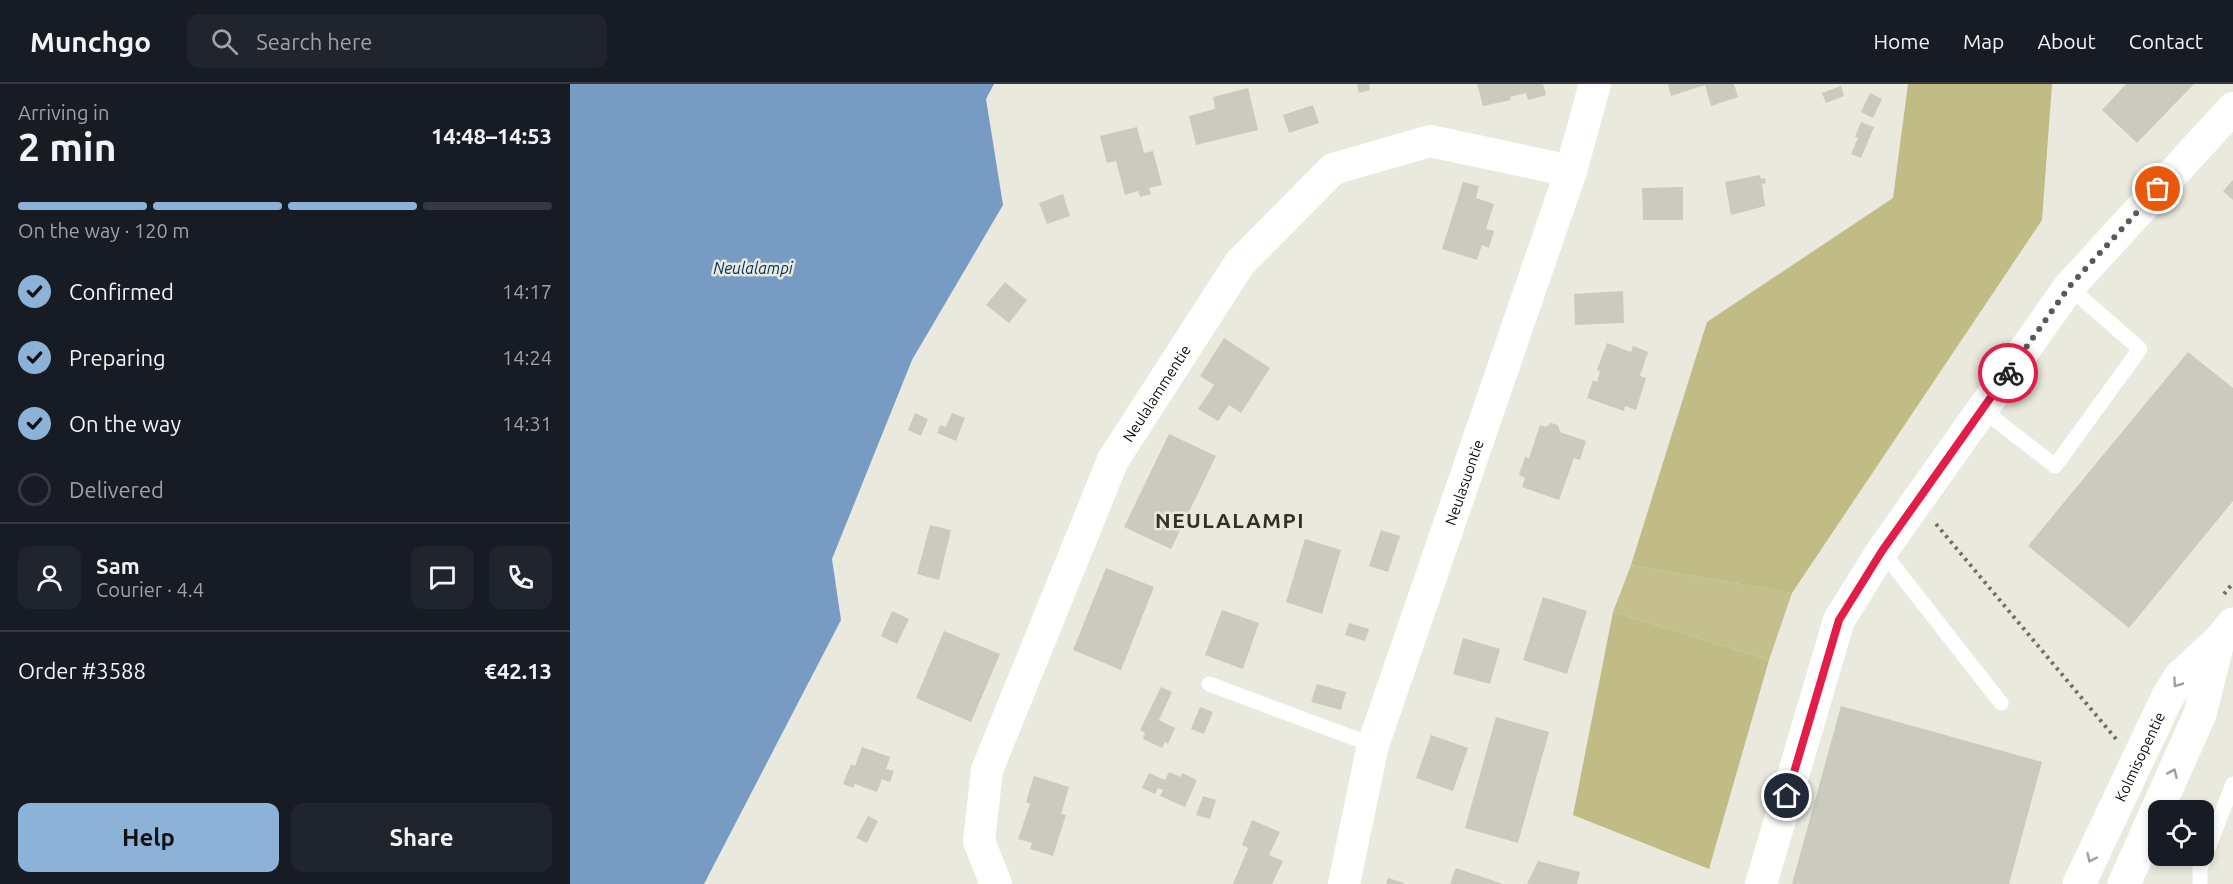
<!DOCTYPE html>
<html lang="en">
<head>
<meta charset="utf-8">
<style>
  body { margin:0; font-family:Ubuntu,sans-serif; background:#20242c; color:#f1f3f6; height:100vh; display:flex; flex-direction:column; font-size:22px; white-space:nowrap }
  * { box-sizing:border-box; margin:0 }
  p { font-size:20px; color:#9ea1a6 }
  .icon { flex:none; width:33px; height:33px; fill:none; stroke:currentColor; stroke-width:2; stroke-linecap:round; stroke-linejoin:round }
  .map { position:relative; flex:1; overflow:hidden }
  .details { display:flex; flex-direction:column; background:#171b24; width:570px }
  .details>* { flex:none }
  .controls { position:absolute; left:1578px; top:716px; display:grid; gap:12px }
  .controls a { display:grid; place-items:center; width:66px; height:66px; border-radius:12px; background:#171b24; box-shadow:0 3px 9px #0003; font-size:30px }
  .pin { position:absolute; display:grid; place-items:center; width:51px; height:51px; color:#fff; margin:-26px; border:3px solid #fff; border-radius:50%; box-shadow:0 2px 6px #0007 }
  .courier { position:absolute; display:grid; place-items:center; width:60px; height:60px; margin:-30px; border:4px solid #e11d48; border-radius:50%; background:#fff; color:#222; box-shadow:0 2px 8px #0007 }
  .head em { font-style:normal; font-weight:700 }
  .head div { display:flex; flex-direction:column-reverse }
  .head { display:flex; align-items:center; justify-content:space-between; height:102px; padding:0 18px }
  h1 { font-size:39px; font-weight:700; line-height:45px }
  .bar { display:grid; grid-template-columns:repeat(4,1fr); gap:9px 6px; align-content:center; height:72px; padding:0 18px }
  .bar i { height:8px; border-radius:4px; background:#363941 }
  .bar .on { background:#8cb3d7 }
  .bar p { grid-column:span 4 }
  .line { display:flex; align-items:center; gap:15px; padding:0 18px; border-top:2px solid #363941 }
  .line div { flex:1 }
  .round { display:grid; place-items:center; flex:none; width:63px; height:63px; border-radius:12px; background:#20242c }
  ol { padding:0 18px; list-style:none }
  li { display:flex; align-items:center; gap:18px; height:66px }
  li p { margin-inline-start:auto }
  li .icon { padding:6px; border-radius:50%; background:#8cb3d7; color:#111; stroke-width:4 }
  li:last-child { color:#9ea1a6 }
  li i { width:33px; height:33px; border:3px solid #363941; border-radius:50% }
  .button { display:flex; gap:12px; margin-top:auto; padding:12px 18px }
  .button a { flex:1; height:69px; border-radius:12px; background:#8cb3d7; color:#111; font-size:24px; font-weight:700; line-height:69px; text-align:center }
  .button a+a { background:#20242c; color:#f1f3f6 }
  header { display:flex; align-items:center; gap:36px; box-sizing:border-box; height:84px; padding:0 30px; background:#171b24; border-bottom:2px solid #363941 }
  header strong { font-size:28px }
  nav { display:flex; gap:33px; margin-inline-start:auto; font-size:21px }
  .search { width:420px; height:54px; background:#20242c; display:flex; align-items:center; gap:15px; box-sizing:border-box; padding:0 21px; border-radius:12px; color:#9ea1a6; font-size:22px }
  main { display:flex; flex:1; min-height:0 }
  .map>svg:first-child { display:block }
  .green { fill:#c4bf8c }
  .forest { fill:#c1bb85 }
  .water { fill:#789bc4 }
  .building { fill:#cbcabf }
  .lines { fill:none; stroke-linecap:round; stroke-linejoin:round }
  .path { stroke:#707068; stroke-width:4; stroke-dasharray:3 4.5; stroke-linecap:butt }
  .lane { stroke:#fff; stroke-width:15 }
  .street { stroke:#fff; stroke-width:32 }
  .secondary { stroke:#fff; stroke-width:33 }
  .oneway { stroke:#9e9e9c }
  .done { stroke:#5a5953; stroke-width:6; stroke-dasharray:0 10.8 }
  .route { stroke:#e11d48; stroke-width:8 }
  .labels { text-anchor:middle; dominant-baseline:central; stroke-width:5; stroke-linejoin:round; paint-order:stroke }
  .street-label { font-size:15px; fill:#0c0c08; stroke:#eae9dd }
  .water-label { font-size:16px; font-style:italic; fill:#003567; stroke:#eae9dd }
  .district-label { font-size:21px; font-weight:bold; letter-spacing:1.5px; fill:#323128; stroke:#eae9dd }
</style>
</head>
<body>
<header>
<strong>Munchgo</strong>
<div class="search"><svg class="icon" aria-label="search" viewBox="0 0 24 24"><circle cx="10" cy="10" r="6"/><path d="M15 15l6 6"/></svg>Search here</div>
<nav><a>Home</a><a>Map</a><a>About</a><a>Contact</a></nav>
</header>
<main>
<section class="details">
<div class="head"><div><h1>2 min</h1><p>Arriving in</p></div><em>14:48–14:53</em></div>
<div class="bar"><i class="on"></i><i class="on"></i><i class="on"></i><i></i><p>On the way · 120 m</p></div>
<ol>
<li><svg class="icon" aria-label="check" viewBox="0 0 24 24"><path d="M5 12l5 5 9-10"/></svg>Confirmed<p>14:17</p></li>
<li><svg class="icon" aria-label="check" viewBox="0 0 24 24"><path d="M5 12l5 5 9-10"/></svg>Preparing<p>14:24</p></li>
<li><svg class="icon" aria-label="check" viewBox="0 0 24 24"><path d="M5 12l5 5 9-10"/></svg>On the way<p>14:31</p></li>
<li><i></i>Delivered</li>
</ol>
<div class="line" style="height:108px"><a class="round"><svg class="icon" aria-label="person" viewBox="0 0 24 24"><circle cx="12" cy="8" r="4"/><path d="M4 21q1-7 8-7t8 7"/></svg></a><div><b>Sam</b><p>Courier · 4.4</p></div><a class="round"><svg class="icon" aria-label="chat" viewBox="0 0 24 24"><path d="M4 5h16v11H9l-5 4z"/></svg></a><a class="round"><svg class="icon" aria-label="phone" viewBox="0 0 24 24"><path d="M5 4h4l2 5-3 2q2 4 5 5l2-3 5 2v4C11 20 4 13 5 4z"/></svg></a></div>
<div class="line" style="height:78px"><div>Order #3588</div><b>€42.13</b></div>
<div class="button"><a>Help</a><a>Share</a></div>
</section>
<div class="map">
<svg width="1663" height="800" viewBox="0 0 1663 800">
  <rect width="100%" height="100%" fill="#eae9dd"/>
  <path class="green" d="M1061 481 1222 509 1199 576 1043 528Z"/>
  <path class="forest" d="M1338 0H1482L1472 136 1222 509 1061 481 1137 238 1323 114Z
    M1043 528 1199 576 1139 785 1003 731Z"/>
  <path class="water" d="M0 0H424L416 15 433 121 342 276 262 475 271 536 134 800H0Z"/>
  <path class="building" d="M787 0H799L800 6 789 9Z
    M907 0H973L976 11 958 16 956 9 940 13 941 16 913 22Z
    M1098 0H1164L1168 13 1141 22 1135 1 1101 12Z
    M1556 0H1624L1567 59 1532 26Z
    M1271 2 1274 12 1256 19 1252 9Z
    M678 4 688 46 626 61 619 32 645 25 643 13Z
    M1300 9 1312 15 1303 34 1291 28Z
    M743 21 749 39 719 49 713 31Z
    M1291 38 1304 43 1291 74 1281 70 1288 54 1285 53Z
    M567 43 574 69 583 67 592 101 579 104 581 110 570 113 568 107 555 111 546 77 537 79 530 52Z
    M1190 91 1191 95 1195 94 1196 99 1192 100 1195 122 1161 131 1155 98Z
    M1663 96V116L1653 107Z
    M893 98 909 102 906 114 924 120 916 145 924 147 919 164 912 161 907 176 872 165Z
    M1113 103V136H1073L1072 104Z
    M493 110 500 132 477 140 469 119Z
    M435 198 457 216 439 239 416 221Z
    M1053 207 1054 239 1005 241 1004 210Z
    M654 254 700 284 671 329 659 321 648 337 628 325 644 301 630 292Z
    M1037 259 1061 268 1063 262 1078 268 1070 292 1076 294 1066 326 1055 322 1054 327 1017 314 1023 296 1027 298 1030 287 1027 286Z
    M1618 268 1663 304V417L1559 544 1458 462Z
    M345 329 358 335 351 352 338 346Z
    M382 329 395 334 386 357 367 349 370 341 376 343Z
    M981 339 988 341 990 348 1016 357 1010 376 1004 374 989 416 952 403 955 394 949 391 955 373 959 374 970 341 976 343Z
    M599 350 646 372 601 465 554 443Z
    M360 441 381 446 369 496 347 490Z
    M811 446 830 452 818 488 799 482Z
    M735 455 771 466 752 530 716 518Z
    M536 484 584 503 551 586 503 566Z
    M973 513 1017 527 997 590 953 576Z
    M652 526 689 539 673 585 635 571Z
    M322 527 339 535 327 560 311 552Z
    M779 539 799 545 795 557 775 551Z
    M374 547 430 570 401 638 346 614Z
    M893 554 930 565 920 600 883 590Z
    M747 600 776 608 771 626 741 618Z
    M591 603 602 608 589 636 605 644 598 660 595 658 592 664 573 655 575 649 570 646Z
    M1271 622 1472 678 1439 800H1222Z
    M630 623 643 628 634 650 621 645Z
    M926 633 979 648 948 759 895 744Z
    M861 651 898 664 883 707 846 694Z
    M292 663 320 673 316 685 324 687 320 698 312 695 307 708 285 700 283 704 273 700 281 680 285 682Z
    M599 688 611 693 612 689 627 696 615 723 590 712 593 706 588 704 585 710 572 704 579 689 595 696Z
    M464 692 499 703 491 730 496 731 483 772 460 765 462 759 448 755 460 720 456 718Z
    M633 712 646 716 640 735 626 731Z
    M298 732 308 737 297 759 286 754Z
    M682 736 710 748 699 771 713 777 702 800H663L678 764 672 761Z
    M968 777 1010 788 1007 800H957Z
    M886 784 933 800H880Z
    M818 794 834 799V800H816Z"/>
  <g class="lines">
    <path class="path" d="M1366 440 1546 655
      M1654 510 1663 499"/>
    <path class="lane" d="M1413 326 1485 382 1570 265 1499 203
      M1312 467 1431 619
      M639 600 803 661
      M1630 800V785L1663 700"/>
    <g class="street">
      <path id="s1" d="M426 800 409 757 417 686 543 376 670 179 763 85 860 57 1001 87"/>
      <path id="s2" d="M774 800 803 661 1001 87 1025 0"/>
      <path d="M1191 800 1269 536 1312 467 1499 203 1663 24"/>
    </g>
    <g class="secondary">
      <path id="s3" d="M1509 800 1597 614 1610 593 1648 558 1663 540"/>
      <path d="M1554 800 1630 630 1648 558"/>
    </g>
  </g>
  <defs><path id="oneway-chevron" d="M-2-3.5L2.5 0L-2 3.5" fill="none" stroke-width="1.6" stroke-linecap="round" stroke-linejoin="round" transform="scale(1.5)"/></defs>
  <g class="oneway">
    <use href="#oneway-chevron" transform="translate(1607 599) rotate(125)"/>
    <use href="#oneway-chevron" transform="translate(1603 689) rotate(-66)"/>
    <use href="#oneway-chevron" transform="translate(1521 774) rotate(115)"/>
  </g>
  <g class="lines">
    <path class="done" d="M1438 289 1499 203 1588 105"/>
    <path class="route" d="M1217 712 1269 536 1312 467 1438 289"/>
  </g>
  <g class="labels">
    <g class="street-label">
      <text stroke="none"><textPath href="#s1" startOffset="532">Neulalammentie</textPath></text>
      <text stroke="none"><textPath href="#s2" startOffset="420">Neulasuontie</textPath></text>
      <text stroke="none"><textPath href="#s3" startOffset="141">Kolmisopentie</textPath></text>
    </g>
    <g class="water-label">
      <text x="183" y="184">Neulalampi</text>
    </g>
    <g class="district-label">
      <text x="660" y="436">NEULALAMPI</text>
    </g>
  </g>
</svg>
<div class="controls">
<a><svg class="icon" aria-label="locate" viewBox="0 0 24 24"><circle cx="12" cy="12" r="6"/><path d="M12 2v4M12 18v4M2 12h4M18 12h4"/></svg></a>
</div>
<div class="pin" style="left:1588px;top:105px;background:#ea580c"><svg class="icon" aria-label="bag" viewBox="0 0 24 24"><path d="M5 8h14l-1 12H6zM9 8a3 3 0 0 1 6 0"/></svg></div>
<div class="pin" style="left:1217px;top:712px;background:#1f2937"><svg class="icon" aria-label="home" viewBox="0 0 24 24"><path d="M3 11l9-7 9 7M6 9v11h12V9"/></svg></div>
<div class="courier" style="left:1438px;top:289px"><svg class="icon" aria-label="bike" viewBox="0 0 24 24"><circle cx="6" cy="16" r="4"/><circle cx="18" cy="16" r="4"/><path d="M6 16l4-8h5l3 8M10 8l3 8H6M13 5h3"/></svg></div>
</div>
</main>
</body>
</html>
